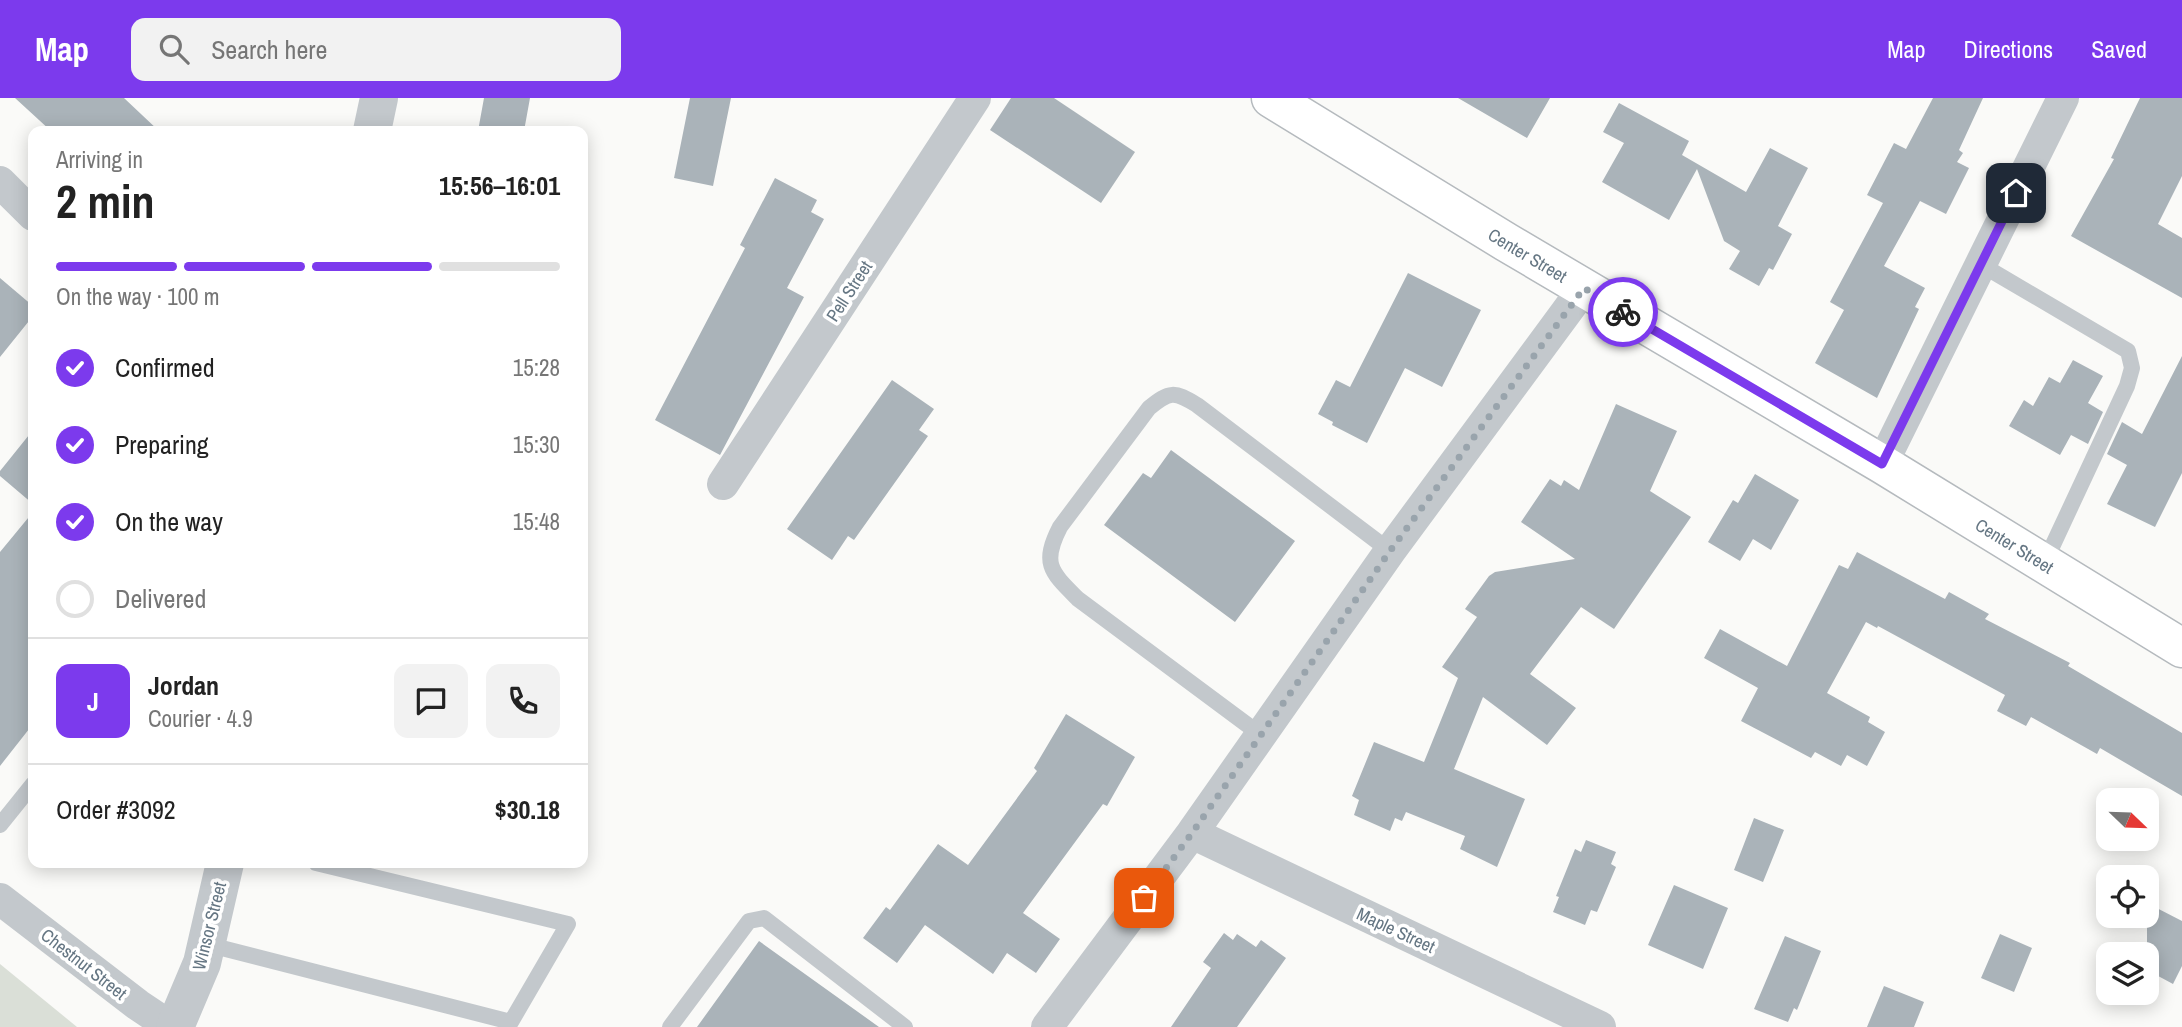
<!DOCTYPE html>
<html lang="en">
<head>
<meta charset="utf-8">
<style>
  body { margin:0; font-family:"Archivo Narrow",sans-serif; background:#f2f2f2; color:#222; height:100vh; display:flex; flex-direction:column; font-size:26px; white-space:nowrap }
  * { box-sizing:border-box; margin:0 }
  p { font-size:23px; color:#767676 }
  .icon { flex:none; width:38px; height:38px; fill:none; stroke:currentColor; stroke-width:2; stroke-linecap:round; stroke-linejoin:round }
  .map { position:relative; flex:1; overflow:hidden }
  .details { position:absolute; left:28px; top:28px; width:560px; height:742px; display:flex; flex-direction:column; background:#fff; border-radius:14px; box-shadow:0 4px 18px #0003 }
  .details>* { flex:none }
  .needle { width:46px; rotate:113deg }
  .tools { position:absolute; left:2096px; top:690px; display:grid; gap:14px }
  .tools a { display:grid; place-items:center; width:63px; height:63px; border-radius:14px; background:#fff; box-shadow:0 4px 18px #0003; font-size:35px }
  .pin { position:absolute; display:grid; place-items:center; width:60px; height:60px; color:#fff; margin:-30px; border-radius:14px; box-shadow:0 4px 10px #0006 }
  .courier { position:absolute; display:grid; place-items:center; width:70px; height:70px; margin:-35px; border:5px solid #7c3aed; border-radius:50%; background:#fff; color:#222; box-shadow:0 2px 9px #0007 }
  .overview em { font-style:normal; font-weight:800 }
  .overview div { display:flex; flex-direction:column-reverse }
  .overview { display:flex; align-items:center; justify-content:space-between; height:119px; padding:0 28px }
  h1 { font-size:46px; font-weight:800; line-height:52px }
  .bar { display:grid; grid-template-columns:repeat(4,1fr); gap:10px 7px; align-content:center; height:84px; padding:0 28px }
  .bar i { height:9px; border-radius:5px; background:#e0e0e0 }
  .bar .on { background:#7c3aed }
  .bar p { grid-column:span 4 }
  .line { display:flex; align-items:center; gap:18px; padding:0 28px; border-top:2px solid #e0e0e0 }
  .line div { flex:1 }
  .round { display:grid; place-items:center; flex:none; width:74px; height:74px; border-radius:14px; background:#f2f2f2 }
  ol { padding:0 28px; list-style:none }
  li { display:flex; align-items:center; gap:21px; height:77px }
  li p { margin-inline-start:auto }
  li .icon { padding:7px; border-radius:50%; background:#7c3aed; color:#fff; stroke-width:4 }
  li:last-child { color:#767676 }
  li i { width:38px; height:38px; border:4px solid #e0e0e0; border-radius:50% }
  header { display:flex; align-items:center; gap:42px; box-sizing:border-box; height:98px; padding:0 35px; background:#7c3aed; color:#fff }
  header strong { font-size:33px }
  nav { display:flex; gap:38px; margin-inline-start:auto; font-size:24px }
  .search { width:490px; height:63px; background:#f2f2f2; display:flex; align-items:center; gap:18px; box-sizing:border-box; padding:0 24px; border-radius:14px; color:#767676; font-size:26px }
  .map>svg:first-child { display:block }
  .green { fill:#dadfd7 }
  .building { fill:#aab3b9 }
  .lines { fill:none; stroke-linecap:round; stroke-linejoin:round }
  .primary-casing { stroke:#b5babe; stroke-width:41 }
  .service { stroke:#c3c8cc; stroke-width:16 }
  .minor { stroke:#c3c8cc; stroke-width:32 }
  .tertiary { stroke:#c3c8cc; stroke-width:38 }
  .primary { stroke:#fff; stroke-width:38 }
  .done { stroke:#99a4ac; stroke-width:7; stroke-dasharray:0 12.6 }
  .route { stroke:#7c3aed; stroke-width:9 }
  .labels { text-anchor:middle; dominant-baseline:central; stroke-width:7; stroke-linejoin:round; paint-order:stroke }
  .street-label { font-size:18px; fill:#657683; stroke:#fff }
</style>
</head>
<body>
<header>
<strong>Map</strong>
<div class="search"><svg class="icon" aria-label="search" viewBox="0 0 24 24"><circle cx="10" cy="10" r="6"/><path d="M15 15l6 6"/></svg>Search here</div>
<nav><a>Map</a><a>Directions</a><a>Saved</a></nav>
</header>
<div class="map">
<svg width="2182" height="929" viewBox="0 0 2182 929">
  <rect width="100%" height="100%" fill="#fafaf8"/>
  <path class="green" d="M0 866 77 929H0Z"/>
  <path class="building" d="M15 0H124L159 33H51Z
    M484 0H530L524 33H478Z
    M690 0H731L713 88 674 80Z
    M1011 0H1054L1135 54 1101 105 990 32Z
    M1458 0H1550L1527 40Z
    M1933 0H1983L1959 52 1963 55 1957 64 1969 70 1946 116 1920 103 1884 168 1925 190 1915 209 1919 211 1877 300 1815 265 1844 212 1830 204 1883 105 1867 97 1894 45 1906 51Z
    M2140 0H2182V78L2158 126 2182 140V200L2071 138 2114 61 2111 60Z
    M1619 5 1689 43 1682 57 1746 94 1770 50 1808 70 1778 128 1792 136 1773 172 1769 170 1759 188 1729 171 1740 153 1724 143 1697 71 1669 122 1602 84 1624 45 1603 34Z
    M775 80 817 102 811 114 824 121 787 190 804 199 720 357 655 322 745 150 740 147Z
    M1408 175 1481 212 1442 289 1405 270 1367 345 1332 327 1333 324 1318 316 1336 282 1350 289Z
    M0 180 33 208V218L0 259Z
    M2182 258V375L2155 429 2107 406 2127 367 2107 356 2122 324 2142 336Z
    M2073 262 2103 278 2088 305 2103 314 2088 346 2071 337 2060 357 2009 328 2024 302 2033 308 2049 279 2060 285Z
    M892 282 934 311 919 332 928 338 854 442 848 438 832 462 787 431Z
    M1616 306 1677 333 1650 393 1691 419 1614 531 1581 509 1530 576 1576 610 1547 647 1483 599 1454 671 1525 701 1497 769 1460 751 1465 738 1406 714 1402 723 1395 720 1390 733 1354 717 1359 702 1352 698 1374 644 1424 664 1458 580 1442 569 1477 519 1465 511 1489 478 1495 474 1575 461 1521 424 1550 381 1561 388 1564 382 1579 392Z
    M33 332V406L0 378V373Z
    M1171 352 1295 443 1235 524 1104 427 1143 375 1151 380Z
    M1755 376 1799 402 1771 452 1753 441 1740 463 1708 444 1733 402 1738 405Z
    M33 414V626L0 668V454Z
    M1857 454 1945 501 1949 494 1989 516 1985 521 2070 565 2068 568 2182 635V698L2100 650 2097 656 2031 619 2026 628 1997 613 2005 597 1878 528 1877 530 1866 524 1827 595 1870 619 1868 624 1885 634 1867 668 1847 657 1841 668 1815 654 1811 660 1741 623 1758 590 1704 560 1720 531 1787 568 1839 467 1848 471Z
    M1066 616 1135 659 1107 708 1103 706 1023 815 1060 841 1036 875 1007 855 993 876 925 827 897 865 863 840 886 809 890 812 938 746 968 767 1037 673 1034 670Z
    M1754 720 1784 732 1763 784 1734 772Z
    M1586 742 1616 754 1611 766 1616 769 1597 814 1591 812 1585 827 1553 814 1559 799 1556 798 1575 751 1581 754Z
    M1674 787 1728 810 1703 871 1648 847Z
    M2147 805 2182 823V868L2173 886 2147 872Z
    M1224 835 1233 842 1237 836 1256 849 1261 842 1286 860 1237 929H1171L1211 870 1203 864Z
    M2000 836 2032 850 2014 894 1981 880Z
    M1785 838 1821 853 1797 912 1794 910 1788 924 1754 911Z
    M759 843 879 929H697Z
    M1884 888 1924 904 1914 929H1867Z"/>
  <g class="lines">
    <g class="primary-casing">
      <g id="primary">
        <path id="s1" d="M1271 0 1506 144 1882 366 2182 550"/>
      </g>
    </g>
    <path class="service" d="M1980 166 2128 253 2132 270 2127 288 2044 466
      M1261 637 1078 501C1051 474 1041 466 1060 429L1149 310C1170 293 1174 293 1197 307L1390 453
      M0 727 33 686
      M206 846 511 924 568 826 316 765
      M670 929 749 823 764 820 905 929"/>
    <path class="minor" d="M0 84 33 117
      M1882 366 2063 0
      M723 386 975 0
      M1192 735 1600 929
      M0 801 138 907 171 929
      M1047 929 1192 735 1390 453 1584 190"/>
    <path class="tertiary" d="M372 33 379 0
      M175 929 202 865 225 765"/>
    <use href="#primary" class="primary"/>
  </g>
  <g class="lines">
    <path class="done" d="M1144 800 1192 735 1390 453 1584 190 1623 214"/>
    <path class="route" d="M1623 214 1882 366 2016 95"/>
  </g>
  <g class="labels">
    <g class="street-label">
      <text stroke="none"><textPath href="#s1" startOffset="301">Center Street</textPath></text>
      <text transform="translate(849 193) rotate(-57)">Pell Street</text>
      <text stroke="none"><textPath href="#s1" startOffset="868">Center Street</textPath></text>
      <text transform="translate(209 828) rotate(-76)">Winsor Street</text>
      <text transform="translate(1396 832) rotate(25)">Maple Street</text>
      <text transform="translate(84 866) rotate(38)">Chestnut Street</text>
    </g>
  </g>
</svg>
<div class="tools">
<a><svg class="needle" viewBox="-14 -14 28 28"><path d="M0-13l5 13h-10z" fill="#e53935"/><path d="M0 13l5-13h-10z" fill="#767676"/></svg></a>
<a><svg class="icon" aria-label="locate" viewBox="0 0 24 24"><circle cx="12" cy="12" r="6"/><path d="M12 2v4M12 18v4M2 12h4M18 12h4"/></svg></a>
<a><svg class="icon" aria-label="layers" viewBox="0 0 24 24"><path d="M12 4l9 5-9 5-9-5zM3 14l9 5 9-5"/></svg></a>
</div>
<div class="pin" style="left:1144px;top:800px;background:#ea580c"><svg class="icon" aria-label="bag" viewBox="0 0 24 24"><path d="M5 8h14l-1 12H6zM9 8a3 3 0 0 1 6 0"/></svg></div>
<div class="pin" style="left:2016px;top:95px;background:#1f2937"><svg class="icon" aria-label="home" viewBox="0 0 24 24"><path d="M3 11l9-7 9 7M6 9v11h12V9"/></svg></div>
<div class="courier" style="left:1623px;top:214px"><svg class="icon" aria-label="bike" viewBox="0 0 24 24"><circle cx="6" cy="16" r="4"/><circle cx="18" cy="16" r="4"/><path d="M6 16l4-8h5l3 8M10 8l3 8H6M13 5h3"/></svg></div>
<section class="details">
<div class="overview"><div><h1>2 min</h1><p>Arriving in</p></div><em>15:56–16:01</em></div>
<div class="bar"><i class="on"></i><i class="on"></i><i class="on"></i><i></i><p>On the way · 100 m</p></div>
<ol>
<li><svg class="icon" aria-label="check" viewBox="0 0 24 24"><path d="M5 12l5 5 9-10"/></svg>Confirmed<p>15:28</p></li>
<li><svg class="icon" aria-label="check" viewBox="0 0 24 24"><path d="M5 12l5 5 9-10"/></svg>Preparing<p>15:30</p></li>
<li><svg class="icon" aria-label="check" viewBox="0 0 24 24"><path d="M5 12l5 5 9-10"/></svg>On the way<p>15:48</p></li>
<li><i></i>Delivered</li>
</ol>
<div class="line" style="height:126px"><b class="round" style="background:#7c3aed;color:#fff">J</b><div><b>Jordan</b><p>Courier · 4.9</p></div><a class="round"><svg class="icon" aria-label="chat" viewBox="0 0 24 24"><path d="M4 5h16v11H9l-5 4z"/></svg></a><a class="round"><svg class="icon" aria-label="phone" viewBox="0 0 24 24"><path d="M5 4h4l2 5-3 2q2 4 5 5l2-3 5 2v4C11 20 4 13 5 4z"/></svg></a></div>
<div class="line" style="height:91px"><div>Order #3092</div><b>$30.18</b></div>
</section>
</div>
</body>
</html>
